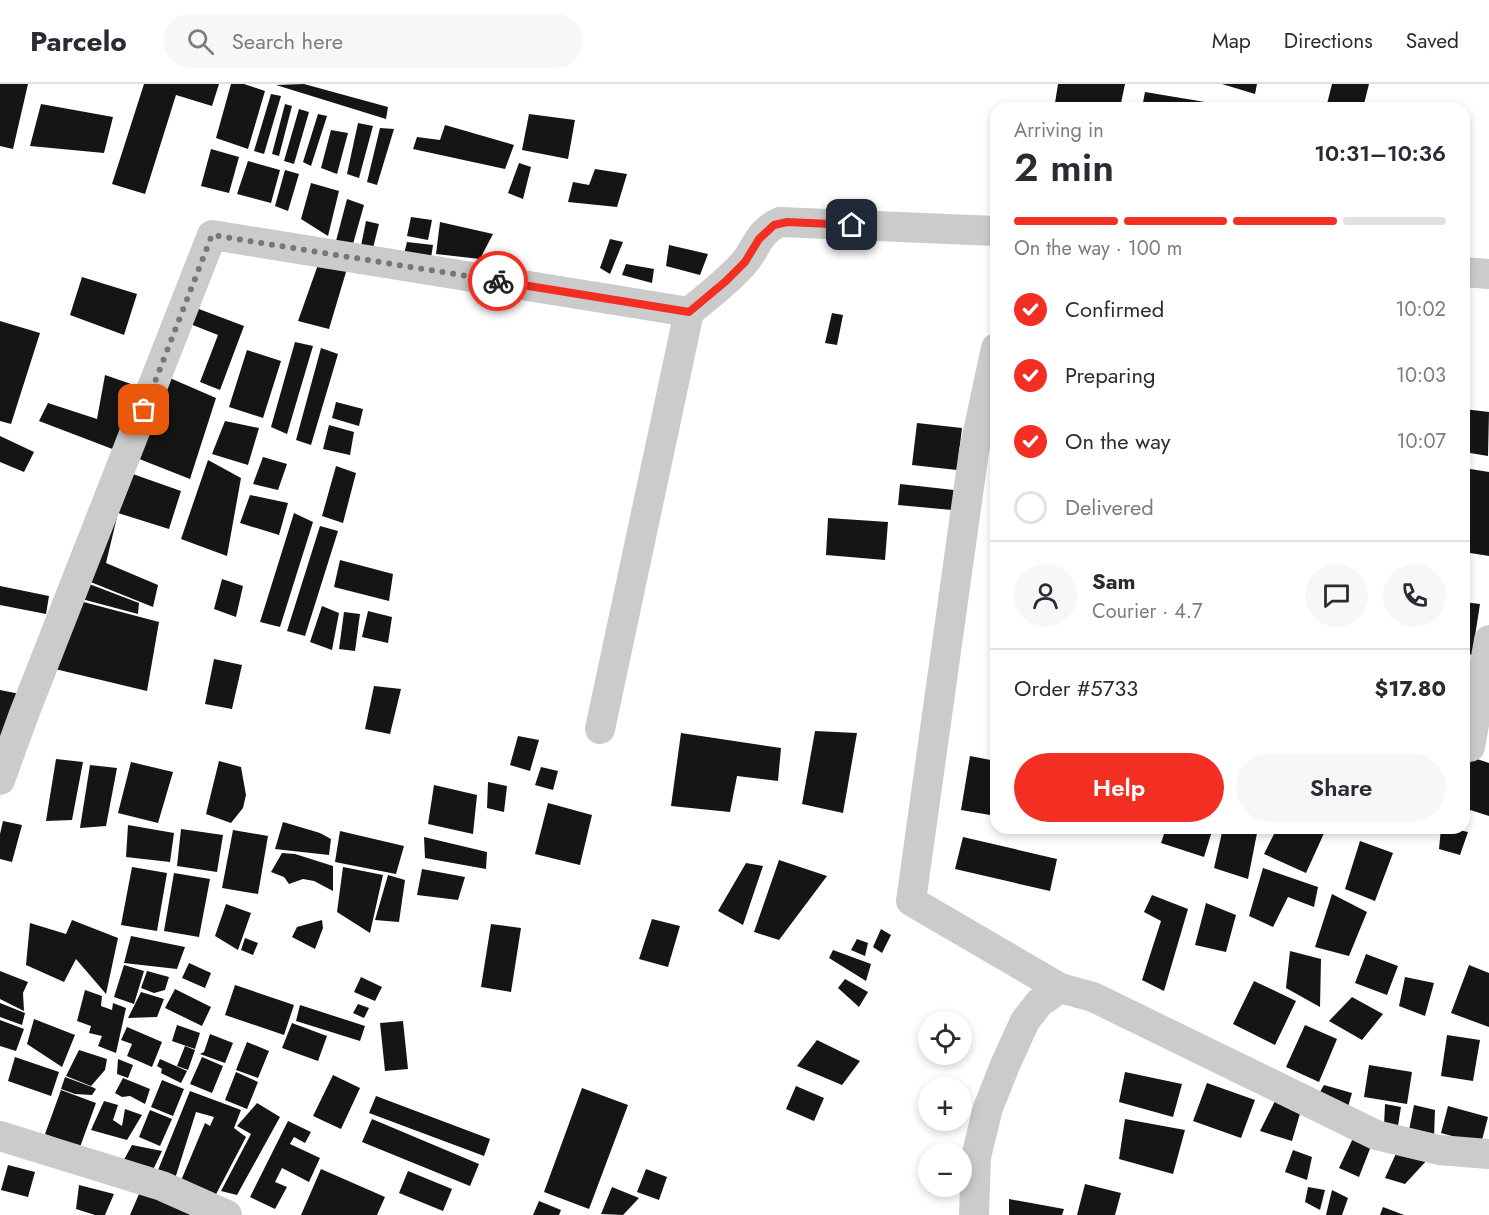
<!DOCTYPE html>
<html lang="en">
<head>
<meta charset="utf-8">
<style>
  body { margin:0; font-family:Jost,sans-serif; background:#f7f7f7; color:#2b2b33; height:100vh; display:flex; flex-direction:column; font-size:22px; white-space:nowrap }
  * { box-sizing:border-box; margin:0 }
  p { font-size:20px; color:#7c7c81 }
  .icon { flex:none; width:33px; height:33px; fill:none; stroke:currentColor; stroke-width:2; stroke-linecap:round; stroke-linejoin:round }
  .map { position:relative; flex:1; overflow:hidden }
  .panel { position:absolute; left:990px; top:18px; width:480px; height:732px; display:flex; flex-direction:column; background:#fff; border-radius:18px; box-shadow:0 3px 9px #0003 }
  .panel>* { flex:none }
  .fabs { position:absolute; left:918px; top:927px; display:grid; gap:12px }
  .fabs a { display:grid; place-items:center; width:54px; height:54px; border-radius:50%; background:#fff; box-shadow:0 3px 9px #0003; font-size:30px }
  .pin { position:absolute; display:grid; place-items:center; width:51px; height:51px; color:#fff; margin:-26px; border-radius:12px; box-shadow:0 3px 9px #0006 }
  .courier { position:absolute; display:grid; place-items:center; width:60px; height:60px; margin:-30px; border:4px solid #f32e22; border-radius:50%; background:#fff; color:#222; box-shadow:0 2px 8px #0007 }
  .headline em { font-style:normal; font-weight:600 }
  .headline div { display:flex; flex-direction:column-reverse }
  .headline { display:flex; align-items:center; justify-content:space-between; height:102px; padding:0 24px }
  h1 { font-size:39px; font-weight:600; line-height:45px }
  .bar { display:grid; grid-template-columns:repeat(4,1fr); gap:9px 6px; align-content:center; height:72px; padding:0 24px }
  .bar i { height:8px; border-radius:4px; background:#e1e1e2 }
  .bar .on { background:#f32e22 }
  .bar p { grid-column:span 4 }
  .line { display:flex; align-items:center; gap:15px; padding:0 24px; border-top:2px solid #e1e1e2 }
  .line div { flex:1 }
  .round { display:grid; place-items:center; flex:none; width:63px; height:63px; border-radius:32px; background:#f7f7f7 }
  ol { padding:0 24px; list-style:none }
  li { display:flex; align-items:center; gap:18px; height:66px }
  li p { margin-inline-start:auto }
  li .icon { padding:6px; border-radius:50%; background:#f32e22; color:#fff; stroke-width:4 }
  li:last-child { color:#7c7c81 }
  li i { width:33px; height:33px; border:3px solid #e1e1e2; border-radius:50% }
  .primary-button { display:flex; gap:12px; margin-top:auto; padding:12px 24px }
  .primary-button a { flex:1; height:69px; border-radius:36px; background:#f32e22; color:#fff; font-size:24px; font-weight:600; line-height:69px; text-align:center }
  .primary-button a+a { background:#f7f7f7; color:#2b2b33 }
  header { display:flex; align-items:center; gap:36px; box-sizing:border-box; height:84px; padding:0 30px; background:#fff; border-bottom:2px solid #e1e1e2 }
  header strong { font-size:28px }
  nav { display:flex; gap:33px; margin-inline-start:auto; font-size:21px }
  .search { width:420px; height:54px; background:#f7f7f7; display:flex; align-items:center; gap:15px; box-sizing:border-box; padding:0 21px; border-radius:33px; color:#7c7c81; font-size:22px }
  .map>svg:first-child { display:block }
  .building { fill:#151515 }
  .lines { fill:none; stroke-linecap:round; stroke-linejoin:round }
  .minor { stroke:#cbcbcb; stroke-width:30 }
  .done { stroke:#777; stroke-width:6; stroke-dasharray:0 10.8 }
  .route { stroke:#f32e22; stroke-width:8 }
</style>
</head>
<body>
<header>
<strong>Parcelo</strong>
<div class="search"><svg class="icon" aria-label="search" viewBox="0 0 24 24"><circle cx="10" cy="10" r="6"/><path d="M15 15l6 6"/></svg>Search here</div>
<nav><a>Map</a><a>Directions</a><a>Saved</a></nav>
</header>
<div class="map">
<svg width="1489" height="1131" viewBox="0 0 1489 1131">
  <rect width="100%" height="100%" fill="#fff"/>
  <path class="building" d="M0 0H28L13 65 0 62Z
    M144 0H219L212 22 176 11 145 110 112 100Z
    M231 0H244L265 7 248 65 216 54Z
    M304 0 388 23 386 35 276 1Z
    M1058 0H1125L1120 24H1079L1055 19Z
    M1222 0H1257L1255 10Z
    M1332 0H1369L1363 24H1326Z
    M1145 8 1235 23V24H1142Z
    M271 10 281 12 264 70 254 67Z
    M41 20 113 33 104 69 30 62Z
    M285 20 292 22 279 72 272 70Z
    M299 25 309 28 294 80 284 77Z
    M318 30 327 32 311 82 303 78Z
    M529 30 575 36 568 75 522 66Z
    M358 39 373 42 359 94 347 90Z
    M445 41 514 61 505 85 413 65 417 53 440 56Z
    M380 44 394 45 377 101 367 98Z
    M331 46 348 49 337 90 321 84Z
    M211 65 239 73 229 109 201 102Z
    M248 77 280 86 271 119 237 110Z
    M519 79 531 83 523 115 508 109Z
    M595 85 627 90 617 123 568 118 573 98 589 101Z
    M285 86 299 90 288 127 275 122Z
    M311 99 339 107 328 152 301 135Z
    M347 115 364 121 353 160 336 157Z
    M411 133 432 136 428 156 407 152Z
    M366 137 379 140 373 164 361 162Z
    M440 138 493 150 480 175 436 170Z
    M610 155 623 158 610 190 600 184Z
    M407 158 433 161 431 174 404 170Z
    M669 161 708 170 700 191 666 182Z
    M320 175 349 178 329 245 298 237Z
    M626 180 654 185 652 199 622 191Z
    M82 193 137 210 124 251 70 231Z
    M191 222 244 242 220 306 200 298 218 251 185 238Z
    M832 229 843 231 837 261 825 259Z
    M0 237 40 249 11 340 0 337Z
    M295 258 313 262 287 350 271 343Z
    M321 264 338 270 311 361 296 356Z
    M247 266 281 277 263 334 229 323Z
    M105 291 134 301 115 366 39 337 48 319 97 335Z
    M163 291 216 314 190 395 119 367Z
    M336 318 363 325 359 342 332 334Z
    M1464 325 1489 328 1488 372 1464 368Z
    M225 337 259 344 248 381 212 370Z
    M917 339 962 344 957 386 912 381Z
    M329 341 354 348 350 371 323 365Z
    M0 352 34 368 24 388 0 378Z
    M263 373 287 380 278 406 253 400Z
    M208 376 241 394 227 472 181 455Z
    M336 382 356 389 343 439 322 432Z
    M113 383 181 407 169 445 118 429 106 479 158 501 153 523 73 491Z
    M1464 384 1489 388V472L1464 468Z
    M900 400 954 406 952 426 898 421Z
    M250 411 288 419 279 451 240 439Z
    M294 429 313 438 280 543 260 538Z
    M828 434 888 438 885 476 826 471Z
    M320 442 338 447 305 552 287 547Z
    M340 476 393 490 389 517 334 503Z
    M222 495 243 502 236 533 214 525Z
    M84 498 139 519 138 530 78 514Z
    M0 502 49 512 46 530 0 521Z
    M76 516 159 538 147 607 55 585Z
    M1464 518 1480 520 1472 571 1464 569Z
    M322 522 339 529 332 566 310 558Z
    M368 527 392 533 388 559 362 553Z
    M344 528 360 530 355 567 339 565Z
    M214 575 242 581 232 625 205 620Z
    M374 602 401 605 390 650 365 645Z
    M0 606 35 613 0 658Z
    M815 647 857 649 843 729 802 720Z
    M681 649 781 664 778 697 737 692 730 728 671 722Z
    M518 652 539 656 530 687 510 681Z
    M970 672 996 677V732L961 726Z
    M1468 672 1489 679V732L1464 724V684Z
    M56 675 83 678 72 736 46 737Z
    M219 677 241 683 246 711 243 724 231 739 206 730Z
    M131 678 173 688 158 739 118 729Z
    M90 681 117 684 106 742 80 744Z
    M541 683 558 687 553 706 535 701Z
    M488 698 507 702 504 728 487 724Z
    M434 701 477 711 473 750 428 740Z
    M548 719 592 731 580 781 535 770Z
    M3 737 22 741 12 778 0 775V750Z
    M283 738 320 749 331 755 329 771 275 765Z
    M128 741 174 749 170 778 126 773Z
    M1166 744H1213L1204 773 1161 759Z
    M1223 744H1258L1248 795 1214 784Z
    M1277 744H1316L1325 747 1306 789 1264 770Z
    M1441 744H1449L1468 748 1460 771 1439 765Z
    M181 745 223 751 217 788 177 782Z
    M233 746 268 752 258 810 222 804Z
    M340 747 404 762 396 790 335 778Z
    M424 753 487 768 486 785 425 774Z
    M963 753 1057 775 1050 807 955 785Z
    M1360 757 1393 769 1375 817 1345 805Z
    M282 769 295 770 333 782V807L314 797 303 795 289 800 284 793 271 788Z
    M779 776 827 792 779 856 754 848Z
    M746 779 763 782 743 841 718 827Z
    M132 783 167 789 157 847 121 841Z
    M343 783 383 791 370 849 337 828Z
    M1263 784 1318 803 1314 823 1288 813 1273 843 1249 832Z
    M422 785 465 793 458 816 417 811Z
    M174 789 210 795 199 853 164 847Z
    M388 791 405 796 399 838 375 836Z
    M1332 810 1367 828 1349 872 1315 863Z
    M1152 811 1188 825 1164 907 1142 896 1161 837 1144 828Z
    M1206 819 1236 831 1226 868 1195 861Z
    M226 820 251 829 238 866 215 852Z
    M652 835 680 842 668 883 639 875Z
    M72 836 118 854 106 910 76 875 64 898 26 881 30 839 66 850Z
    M322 836 323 844 315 865 292 853 297 843Z
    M491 840 521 844 511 908 481 903Z
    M881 845 891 851 882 869 873 863Z
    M131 852 185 863 177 885 124 879Z
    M245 854 258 859 253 871 241 866Z
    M857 855 868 859 865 872 851 866Z
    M833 866 871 880 866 897 829 874Z
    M1290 867 1321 875 1320 923 1286 904Z
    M1366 870 1398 882 1387 911 1355 899Z
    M189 879 211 889 205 904 182 894Z
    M124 881 144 887 134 920 114 913Z
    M1469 881 1489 889V943L1451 929Z
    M0 887 28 898 23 909 24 927 0 915Z
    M147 887 169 893 165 906 154 909 141 904Z
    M361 893 382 903 375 917 354 908Z
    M1405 893 1434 899 1425 932 1399 922Z
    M845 895 868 908 859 923 838 904Z
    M1254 897 1296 917 1275 961 1233 940Z
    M235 901 294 921 284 951 225 931Z
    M175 905 211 923 202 942 165 924Z
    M85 906 102 912 101 922 112 926 113 919 126 924 116 969 98 962 102 952 89 949 91 942 77 937Z
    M141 908 164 915 157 933 128 934Z
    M1352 913 1383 930 1362 956 1329 937Z
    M0 919 25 929 22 941 0 933Z
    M358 920 369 924 364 934 353 929Z
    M300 921 365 942 360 957 296 937Z
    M34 935 75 951 62 983 27 960Z
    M0 936 24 945 16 967 0 962Z
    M403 937 408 985 385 987 380 939Z
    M292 939 327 952 318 977 282 964Z
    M177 941 200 949 195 965 172 957Z
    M1305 941 1337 955 1319 998 1286 983Z
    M127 943 162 958 152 983 127 972 132 960 121 956Z
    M210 950 233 959 225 979 200 970 204 968Z
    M1447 951 1480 956 1473 997 1441 992Z
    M817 956 860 977 842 1001 797 982Z
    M247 958 269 967 258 994 236 986Z
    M185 962 195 966 188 986 177 982Z
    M79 966 107 975 105 986 91 1002 66 992Z
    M15 973 59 988 51 1012 8 997Z
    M202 973 223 982 212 1009 190 1000Z
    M118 975 133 981 128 994 117 990Z
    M160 975 187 987 181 999 161 989 162 985 157 982Z
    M1369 981 1412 988 1407 1020 1364 1013Z
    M236 988 258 998 247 1025 225 1016Z
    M1125 988 1182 1000 1173 1033 1119 1018Z
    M333 991 360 1004 341 1045 313 1032Z
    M65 993 92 1003 96 1005 92 1011 75 1010 61 1005Z
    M123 994 150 1005 145 1020 130 1012 122 1013 115 1009Z
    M162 996 184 1005 173 1032 151 1023Z
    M1207 999 1255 1016 1241 1054 1193 1037Z
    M1324 1001 1352 1009 1346 1030 1317 1013Z
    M796 1002 824 1014 814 1037 786 1025Z
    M582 1004 628 1021 589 1125 544 1108Z
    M61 1006 96 1019 80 1063 45 1050Z
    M190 1007 241 1026 234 1044 246 1053 213 1116 180 1099 205 1039 210 1042 214 1033 196 1028 174 1098 156 1091Z
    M376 1012 490 1055 484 1072 369 1029Z
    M1276 1015 1301 1026 1292 1057 1260 1047Z
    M104 1017 118 1021 113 1036 122 1042 125 1025 142 1031 127 1056 91 1046Z
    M257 1019 280 1033 237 1111 221 1107 251 1050 237 1042Z
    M1385 1020 1401 1023 1397 1048 1384 1042Z
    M1414 1021 1435 1026 1434 1054 1408 1051Z
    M1448 1022 1488 1033 1481 1060 1441 1049Z
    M150 1026 172 1035 160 1062 139 1053Z
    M372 1035 479 1080 470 1102 362 1058Z
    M1125 1035 1185 1046 1173 1090 1119 1075Z
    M288 1037 311 1048 305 1059 294 1053 290 1060 320 1074 309 1098 282 1084 275 1098 287 1103 275 1125 250 1113Z
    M1355 1050 1373 1057 1359 1093 1339 1084Z
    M132 1061 162 1067 152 1088 120 1083Z
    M1398 1065 1429 1074 1405 1100 1385 1094Z
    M1293 1066 1312 1073 1307 1096 1285 1088Z
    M8 1081 35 1088 28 1113 1 1106Z
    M321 1085 385 1113 377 1131H301Z
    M646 1085 667 1093 659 1116 637 1108Z
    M408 1087 452 1105 443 1127 399 1109Z
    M1085 1100 1121 1109 1115 1131H1077Z
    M79 1101 114 1110 105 1131H95L76 1125Z
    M142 1103 200 1131H130Z
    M612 1103 639 1114 623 1131 601 1130Z
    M1308 1103 1325 1106 1320 1126 1305 1118Z
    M1332 1106 1348 1114 1342 1131H1326Z
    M1009 1115 1064 1125 1062 1131H1009Z
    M539 1117 561 1126 559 1131H533Z
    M1383 1123 1404 1131H1380Z"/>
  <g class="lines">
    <path class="minor" d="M1464 188 1489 190
      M996 264 974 367 911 817 1060 904
      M600 645 689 228C707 213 727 198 743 180 757 165 757 148 780 138L996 147
      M1470 663 1489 556
      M0 696 24 630 212 151 689 228
      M0 1052 162 1102 227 1131
      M974 1131 976 1073 988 1024 1005 981 1025 937 1039 919 1060 904 1093 913 1376 1051 1439 1066 1489 1070"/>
  </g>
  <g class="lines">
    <path class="done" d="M144 326 212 151 498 197"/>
    <path class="route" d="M498 197 689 228 726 197 745 178 759 155 774 141 787 138 852 141"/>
  </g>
</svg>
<div class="fabs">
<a><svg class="icon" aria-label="locate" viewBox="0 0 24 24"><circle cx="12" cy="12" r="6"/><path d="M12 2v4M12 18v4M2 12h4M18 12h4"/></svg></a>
<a>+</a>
<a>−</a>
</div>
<div class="pin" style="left:144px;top:326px;background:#ea580c"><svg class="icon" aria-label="bag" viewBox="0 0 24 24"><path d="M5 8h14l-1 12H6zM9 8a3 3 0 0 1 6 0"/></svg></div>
<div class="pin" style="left:852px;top:141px;background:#1f2937"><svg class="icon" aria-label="home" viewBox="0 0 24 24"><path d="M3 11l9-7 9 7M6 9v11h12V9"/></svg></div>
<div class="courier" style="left:498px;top:197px"><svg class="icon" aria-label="bike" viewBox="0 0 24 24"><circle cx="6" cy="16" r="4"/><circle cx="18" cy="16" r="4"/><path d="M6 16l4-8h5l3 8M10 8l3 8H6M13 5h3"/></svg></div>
<section class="panel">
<div class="headline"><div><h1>2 min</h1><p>Arriving in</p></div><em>10:31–10:36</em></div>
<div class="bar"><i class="on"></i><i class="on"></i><i class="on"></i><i></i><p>On the way · 100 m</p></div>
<ol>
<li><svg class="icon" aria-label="check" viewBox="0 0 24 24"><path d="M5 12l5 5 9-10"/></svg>Confirmed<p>10:02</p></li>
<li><svg class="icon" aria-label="check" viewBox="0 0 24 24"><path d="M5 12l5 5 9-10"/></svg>Preparing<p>10:03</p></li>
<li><svg class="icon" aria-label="check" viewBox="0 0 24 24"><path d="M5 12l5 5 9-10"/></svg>On the way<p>10:07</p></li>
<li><i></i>Delivered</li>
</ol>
<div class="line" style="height:108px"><a class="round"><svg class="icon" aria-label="person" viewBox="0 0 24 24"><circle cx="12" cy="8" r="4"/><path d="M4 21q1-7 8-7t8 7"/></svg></a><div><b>Sam</b><p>Courier · 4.7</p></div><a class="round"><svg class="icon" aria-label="chat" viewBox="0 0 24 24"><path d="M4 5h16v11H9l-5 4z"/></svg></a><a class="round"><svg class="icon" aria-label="phone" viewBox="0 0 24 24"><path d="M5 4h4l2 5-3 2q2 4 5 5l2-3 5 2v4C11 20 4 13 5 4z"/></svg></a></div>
<div class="line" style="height:78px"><div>Order #5733</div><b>$17.80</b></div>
<div class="primary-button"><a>Help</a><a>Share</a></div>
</section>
</div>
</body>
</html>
